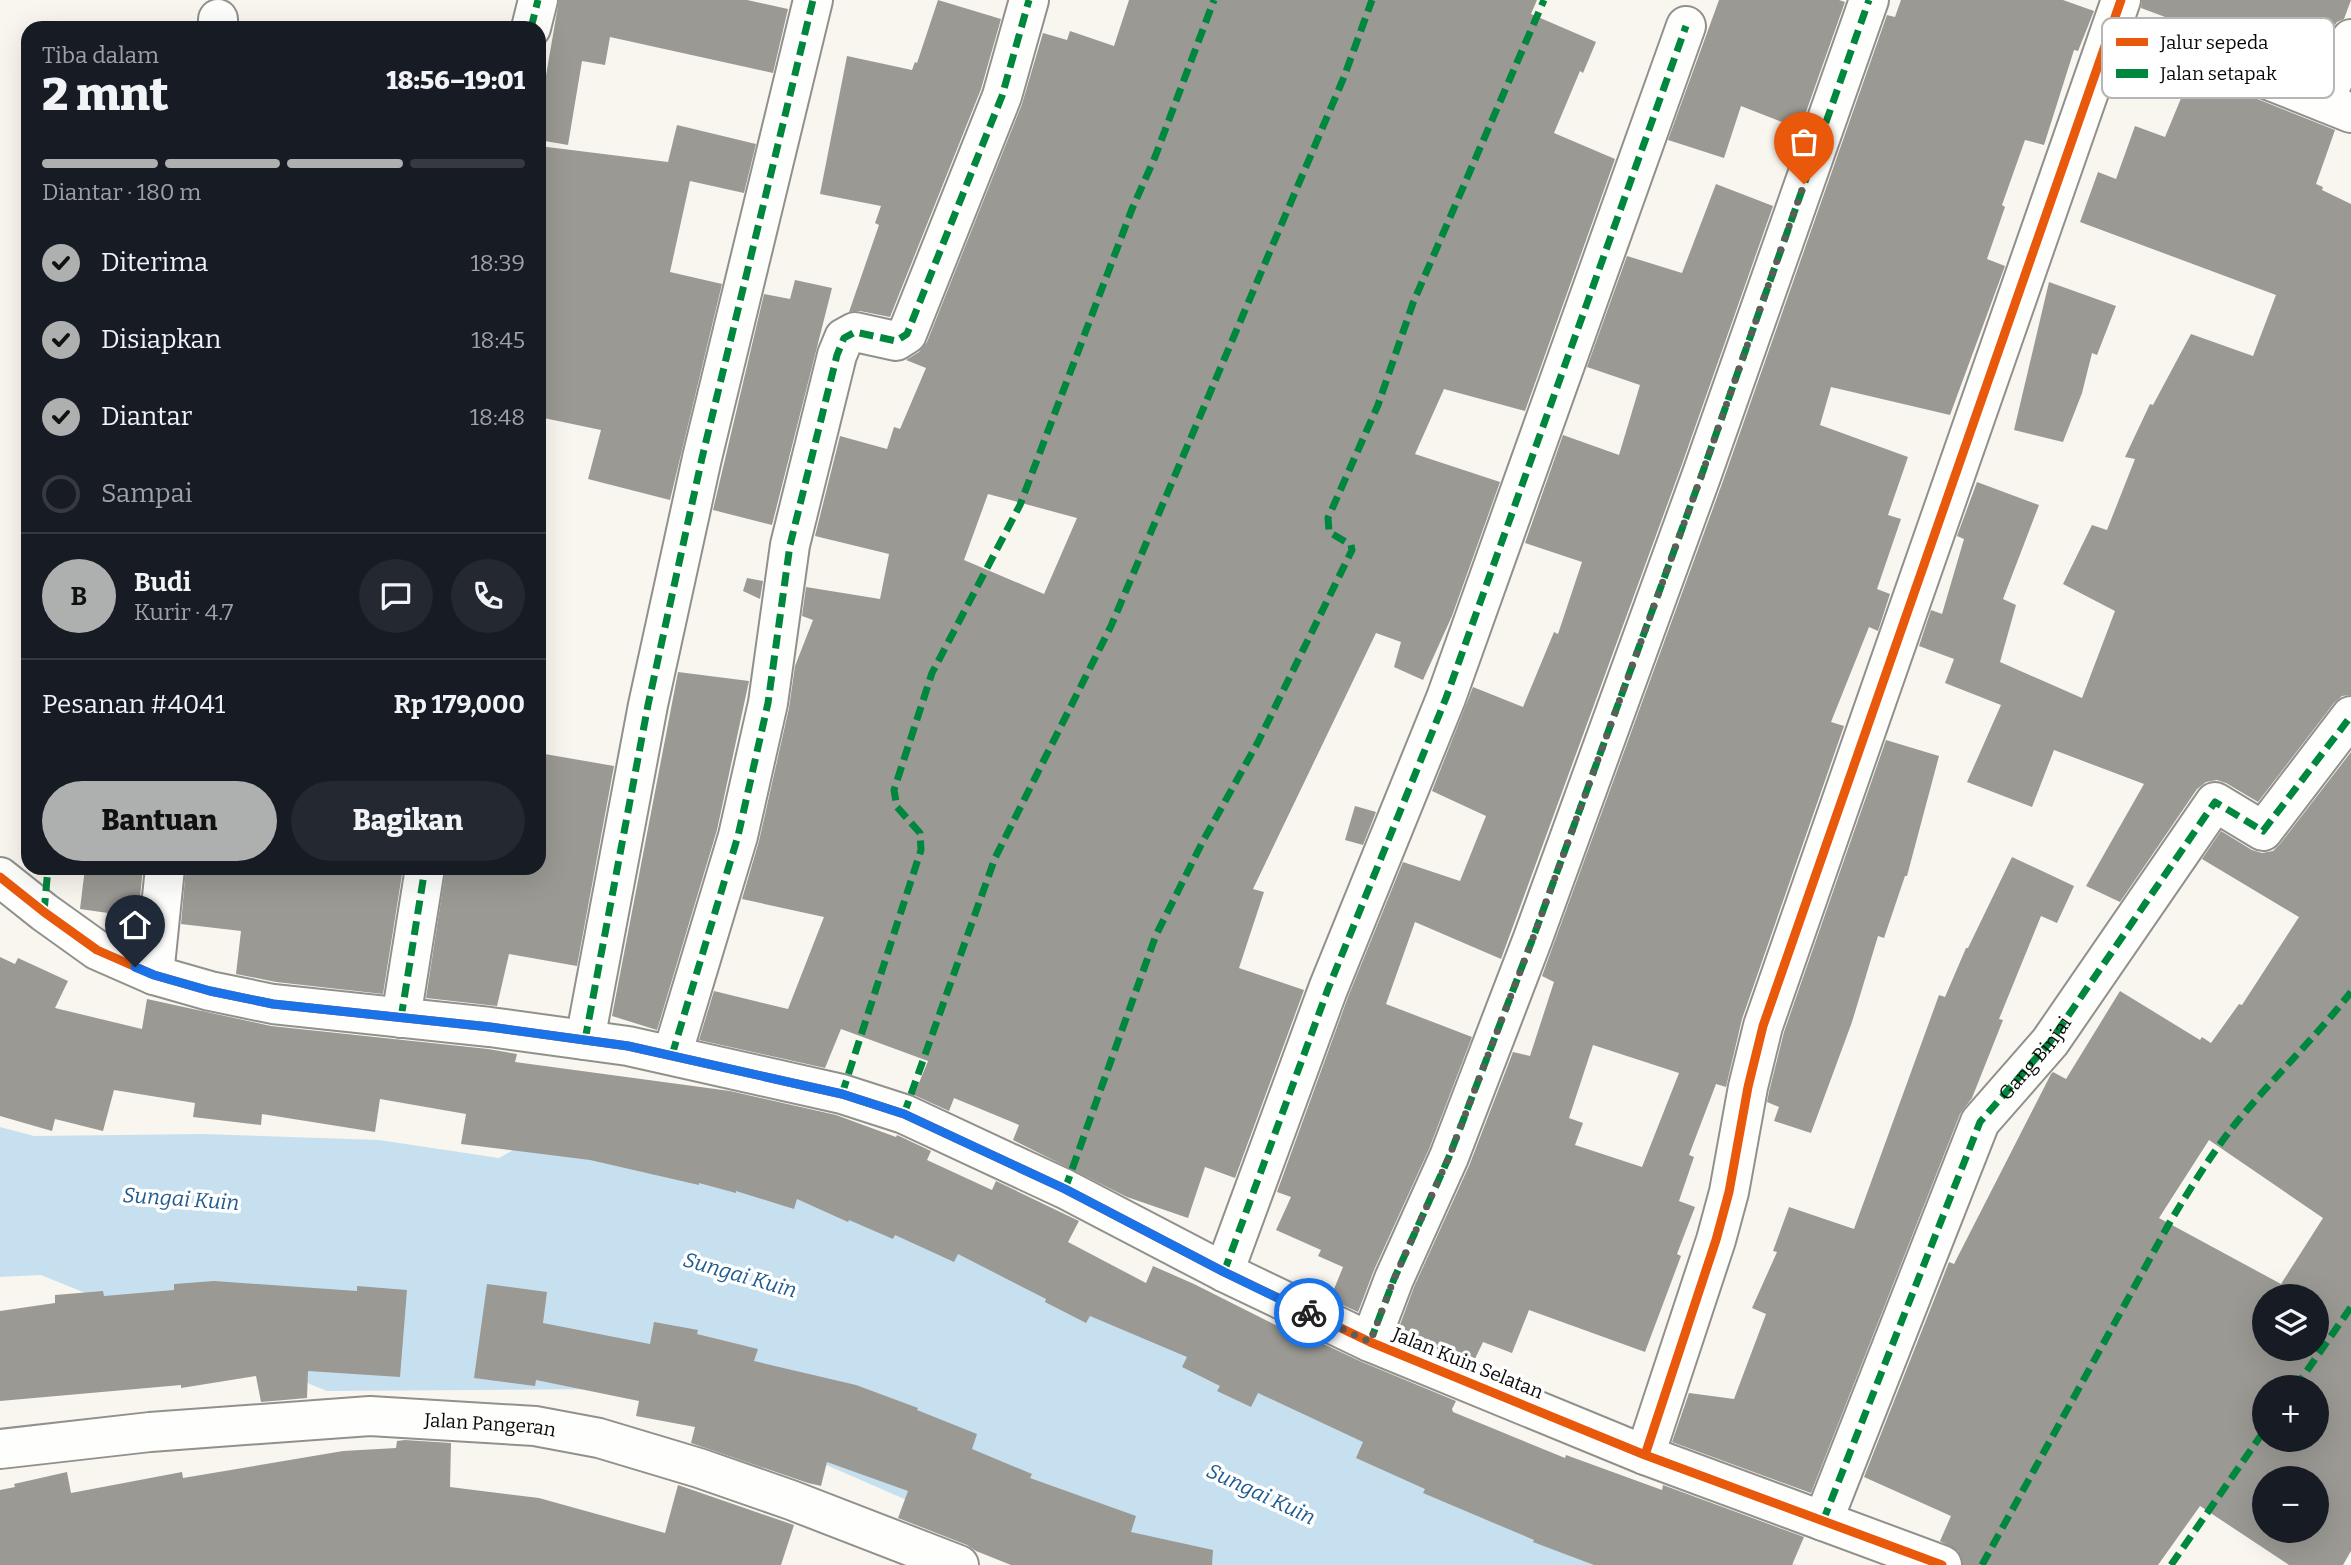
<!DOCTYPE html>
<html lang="id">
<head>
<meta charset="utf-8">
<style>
  body { margin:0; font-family:Bitter,serif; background:#242831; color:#f1f3f6; height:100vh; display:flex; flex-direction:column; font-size:26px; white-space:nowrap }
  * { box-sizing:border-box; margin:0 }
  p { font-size:23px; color:#9ea1a6 }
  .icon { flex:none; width:38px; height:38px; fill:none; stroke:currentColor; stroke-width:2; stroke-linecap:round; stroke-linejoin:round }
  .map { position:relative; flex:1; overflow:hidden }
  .sheet { position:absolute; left:21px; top:21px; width:525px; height:854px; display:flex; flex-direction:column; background:#171b24; border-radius:21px; box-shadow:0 7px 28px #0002 }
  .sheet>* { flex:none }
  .fabs { position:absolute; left:2252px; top:1284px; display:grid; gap:14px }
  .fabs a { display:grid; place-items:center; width:77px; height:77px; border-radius:50%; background:#171b24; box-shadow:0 7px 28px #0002; font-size:35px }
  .pin { position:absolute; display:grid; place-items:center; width:60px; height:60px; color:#fff; margin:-72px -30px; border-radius:50% 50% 50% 0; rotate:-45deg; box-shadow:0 0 7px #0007 }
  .pin .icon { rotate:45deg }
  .courier { position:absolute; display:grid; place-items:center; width:70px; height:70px; margin:-35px; border:5px solid #1a73e8; border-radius:50%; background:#fff; color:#222; box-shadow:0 2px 9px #0007 }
  .overview em { font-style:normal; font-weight:800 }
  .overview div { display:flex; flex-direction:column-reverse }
  .overview { display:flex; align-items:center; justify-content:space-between; height:119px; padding:0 21px }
  h1 { font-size:46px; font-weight:800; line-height:52px }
  .bar { display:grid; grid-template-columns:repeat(4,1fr); gap:10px 7px; align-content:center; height:84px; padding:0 21px }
  .bar i { height:9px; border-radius:5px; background:#363941 }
  .bar .active { background:#aeb0b0 }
  .bar p { grid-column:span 4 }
  .line { display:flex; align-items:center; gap:18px; padding:0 21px; border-top:2px solid #363941 }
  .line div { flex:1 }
  .round { display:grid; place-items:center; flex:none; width:74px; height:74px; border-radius:37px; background:#242831 }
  ol { padding:0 21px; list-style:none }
  li { display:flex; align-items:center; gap:21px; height:77px }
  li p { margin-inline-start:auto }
  li .icon { padding:7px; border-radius:50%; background:#aeb0b0; color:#111; stroke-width:4 }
  li:last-child { color:#9ea1a6 }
  li i { width:38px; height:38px; border:4px solid #363941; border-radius:50% }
  .cta { display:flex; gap:14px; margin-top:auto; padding:14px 21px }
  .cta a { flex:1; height:80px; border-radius:42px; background:#aeb0b0; color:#111; font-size:28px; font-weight:800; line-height:80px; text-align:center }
  .cta a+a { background:#242831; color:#f1f3f6 }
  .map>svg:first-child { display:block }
  .water { fill:#c7e0ef }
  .building { fill:#9b9994; fill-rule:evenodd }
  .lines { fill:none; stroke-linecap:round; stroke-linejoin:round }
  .minor-casing { stroke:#91908d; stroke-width:42 }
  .minor { stroke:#fefefc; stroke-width:38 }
  .quiet { stroke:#00873e; stroke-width:7; stroke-dasharray:14 7; stroke-linecap:butt }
  .cycleway-casing { stroke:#fff; stroke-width:13 }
  .cycleway { stroke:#e8590c; stroke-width:9 }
  .done { stroke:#5d5d5a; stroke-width:7; stroke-dasharray:0 12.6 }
  .route { stroke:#1a73e8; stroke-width:9 }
  .labels { text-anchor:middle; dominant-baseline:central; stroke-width:7; stroke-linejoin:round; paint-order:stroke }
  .street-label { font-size:19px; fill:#0a0a0a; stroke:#fff }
  .water-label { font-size:21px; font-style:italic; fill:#205c8f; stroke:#fff }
  .key { fill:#fff; stroke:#b6b6b6; stroke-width:2 }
  .key-label { font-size:19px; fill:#0a0a0a }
</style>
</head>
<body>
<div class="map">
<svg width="2351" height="1565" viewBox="0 0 2351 1565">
  <rect width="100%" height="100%" fill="#f8f6ee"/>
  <path class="water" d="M573 1116 845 1173 1618 1494 1797 1565H1056L824 1464 617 1389 327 1391 41 1275 0 1277V1127L34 1136 202 1134 379 1140 499 1158Z"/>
  <path class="building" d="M559 0H747L788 9 773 73 610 37 605 65 582 61 568 145 539 140V116Z
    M938 0 1001 19 981 89 890 317 860 311 849 312 879 225 875 223 881 206 820 194 847 56 912 70 915 62 917 63Z
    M1129 0H1537L1531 14 1596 42 1583 73 1580 71 1554 133 1615 159 1525 411 1444 389 1415 454 1500 482 1452 616 1423 680 1394 667 1401 642 1376 633 1253 889 1264 892 1239 968 1304 990 1235 1178 1205 1167 1188 1218 1127 1197 1013 1140 1019 1125 954 1098 949 1111 914 1095 928 1061 841 1029 825 1068 699 1040 714 991 788 1009 824 917 742 899 759 841 789 708 795 666 813 620 802 616 806 587 880 599 889 554 815 536 840 436 887 449 894 427 900 429 926 368 906 360 919 352 927 342 1022 104 1043 33 1067 40 1070 31 1114 46ZM988 494 1077 518 1044 594 964 560Z
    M1719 0H1839L1845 2 1800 129 1741 106 1724 158 1668 140Z
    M1901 0H2063L2094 11 2078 51 2074 50 2044 145 2025 140 2002 205 2005 207 1987 259 2005 266 1950 415 1831 387 1820 425 1908 457 1888 515 1901 519 1877 589 1890 594 1878 631 1869 627 1831 722 1844 726 1742 1019 1726 1087 1716 1084 1689 1155 1694 1157 1679 1201 1695 1207 1677 1254 1681 1256 1645 1352 1529 1310 1512 1353 1483 1342 1474 1361 1398 1330 1414 1287 1469 1166 1513 1052 1530 1056 1554 982 1542 976 1723 481 1887 15 1895 17ZM1593 1045 1679 1073 1642 1167 1575 1145 1583 1123 1569 1118Z
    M2142 0H2351L2344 19 2337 22 2331 30 2312 74 2231 42 2221 40 2209 45 2203 53 2201 64 2205 75 2215 82 2335 130 2316 184 2323 187 2322 190 2351 204V695L2342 696 2334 703 2258 802 2226 783 2217 780 2206 782 2197 789 2120 902 2086 886 2144 784 2054 750 2032 807 1967 782 2001 705 1945 683 1954 659 1919 646 1931 610 1942 614 1964 539 1957 536 1977 482 2039 505 2003 599 2016 605 2000 662 2082 698 2115 611 2063 584 2092 525 2107 530 2135 459 2125 457 2150 404 2153 405 2191 334 2253 356 2276 295 2080 222 2098 172 2116 179 2135 126 2165 137 2208 33 2141 8Z
    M677 125 756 144 744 193 690 181 670 272 722 284 670 500 588 479 601 430 539 417V146L668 162Z
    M1716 184 1773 206 1681 467 1501 959 1415 922 1386 1004 1472 1037 1429 1149 1374 1270 1358 1312 1330 1299 1343 1267 1318 1256 1321 1250 1276 1230 1291 1197 1277 1192 1348 997 1403 862 1460 881 1486 816 1432 791 1473 687 1523 707 1554 632 1558 634 1582 562 1525 543 1563 435 1619 455 1640 385 1587 367 1627 256 1682 273Z
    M795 280 832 288 772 525 713 510 764 294 790 299Z
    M2049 282 2116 306 2097 355 2092 353 2082 393 2063 442 2014 430Z
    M747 578 763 581 760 599 743 591Z
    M678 672 749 681 717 830 657 1030 612 1016Z
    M1886 740 1939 756 1907 876H1905L1884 938 1878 936 1852 1022 1811 1133 1774 1121 1779 1107 1767 1102 1769 1092 1784 1032Z
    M2351 752V1551L2343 1565H2289L2200 1506 2158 1565H1963L1958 1551 1940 1541 1951 1516 1864 1477 1949 1262 1954 1264 2051 1074 2053 1072 2066 1079 2120 991 2200 1040 2202 1037 2211 1043 2239 1004 2242 1005 2299 917 2202 859 2221 831 2252 850 2262 853 2273 851 2280 844ZM2209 1140 2323 1218 2281 1284 2159 1218ZM2264 1297H2317V1349H2264ZM2264 1388H2317V1440H2264ZM2264 1479H2317V1531H2264Z
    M539 753 614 766 577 966 509 954 497 1006 426 998 446 868H539Z
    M1355 806 1376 812 1363 845 1345 840Z
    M2012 857 2074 886 2057 923 2041 916 1999 1019 2003 1020 1972 1098 1960 1114 1811 1493 1672 1442 1689 1393 1734 1399 1766 1314 1752 1308 1777 1252 1773 1251 1789 1207 1854 1229 1939 995 1945 997 1966 948H1968Z
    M85 868H143L137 927 114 925 115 914 80 909Z
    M186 868H403L383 994 276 982 236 974 241 931 181 924Z
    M0 957 15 964 18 958 68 981 55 1008 142 1029 147 999 271 1026 488 1049 517 1054 515 1062 730 1091 836 1115 896 1137 897 1135 931 1151 927 1160 992 1190 996 1181 1079 1221 1068 1242 1146 1283 1153 1266 1194 1284 1311 1343 1313 1339 1362 1362 1456 1401 1452 1409 1453 1412 1565 1458 1566 1455 1662 1490 1663 1485 1804 1537 1792 1565H1594L1533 1542 1534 1540 1423 1493 1425 1489 1356 1458 1363 1442 1258 1393 1251 1407 1217 1391 1220 1386 1182 1367 1187 1357 1090 1316 1086 1323 1045 1302 1046 1299 958 1254 954 1262 895 1235 893 1239 849 1220 848 1222 797 1199 794 1209 736 1191V1193L699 1183V1185L590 1160 461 1144 466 1114 380 1099 375 1132 262 1114 261 1125 193 1117 195 1103 114 1090 103 1131 55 1119 52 1131 0 1116Z
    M214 1281 357 1291V1286L407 1290 400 1377 308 1371 307 1398 261 1402 256 1376 181 1388V1385L0 1401V1311L55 1303V1295L103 1291 104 1296 174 1290V1284Z
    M487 1284 547 1292 543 1323 650 1344 654 1322 698 1330 697 1334 758 1349 754 1361 856 1385 918 1408 917 1410 977 1434 972 1449 1032 1474 1030 1478 1136 1516 1131 1532 1213 1550 1212 1565H1011L976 1551 967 1545 898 1518 908 1491 827 1462 821 1486 808 1483 691 1443 695 1427 636 1416 639 1401 536 1380 535 1386 474 1378Z
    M405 1440 451 1443 450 1487 539 1498 665 1533 678 1485 794 1525 781 1565H0V1490L15 1487 14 1484 67 1472 71 1493 182 1472 183 1478 343 1451 396 1448 397 1441Z"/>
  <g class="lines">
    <g class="minor-casing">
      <g id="minor">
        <path d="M218 28V19"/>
        <path d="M531 28 538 0"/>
        <path d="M2223 62 2351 113"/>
        <path d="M2324 102 2351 39"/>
        <path d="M0 877 44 912 97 950 154 975 210 991 273 1004 490 1027 628 1046 842 1094 904 1114 1065 1189 1224 1272 1370 1342 1645 1455 1942 1565"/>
        <path d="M154 975 165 868"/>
        <path d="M401 1018 425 868"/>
        <path d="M585 1040 648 705 702 458 813 0"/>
        <path d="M672 1055 738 836 768 703 790 545 837 355 844 338 855 332 896 341 907 334 1002 96 1029 0"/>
        <path d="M1224 1272 1328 989 1446 698 1686 26"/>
        <path d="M1370 1342 1394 1279 1449 1157 1533 938 1702 474 1869 0"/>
        <path id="s1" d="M0 1449 150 1432 370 1416 535 1426 599 1438 699 1468 791 1500 959 1565"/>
        <path d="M1645 1455 1716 1240 1729 1192 1748 1087 1763 1026 2121 0"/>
        <path id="s2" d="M1823 1521 1980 1122 2050 1042 2215 802 2263 831 2351 716"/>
      </g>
    </g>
    <use href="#minor" class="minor"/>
    <path class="quiet" d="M531 28 538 0
      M25 261 28 282
      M44 912 48 868
      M401 1018 425 868
      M585 1040 648 705 702 458 813 0
      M672 1055 738 836 768 703 790 545 837 355 844 338 855 332 896 341 907 334 1002 96 1029 0
      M842 1094 921 850 920 833 897 807 894 790 932 673 1020 505 1132 209 1155 157 1214 0
      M904 1114 995 858 1111 626 1344 77 1372 0
      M1065 1189 1156 935 1203 841 1258 742 1352 550 1351 545 1329 532 1328 518 1378 405 1413 303 1544 0
      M1224 1272 1328 989 1446 698 1686 26
      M1370 1342 1394 1279 1449 1157 1533 938 1702 474 1869 0
      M2295 1388 2351 1307
      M1823 1521 1980 1122 2050 1042 2215 802 2263 831 2351 716
      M1982 1565 2170 1222C2190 1189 2211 1154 2236 1123 2273 1078 2315 1038 2351 992
      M2171 1565 2264 1431"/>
    <g class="cycleway-casing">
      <path id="cycleway" d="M0 877 44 912 97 950 154 975 210 991 273 1004 490 1027 628 1046 842 1094 904 1114 1065 1189 1224 1272 1370 1342 1645 1455 1942 1565
        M1645 1455 1716 1240 1729 1192 1748 1087 1763 1026 2121 0"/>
    </g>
    <use href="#cycleway" class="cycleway"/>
  </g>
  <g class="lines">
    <path class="done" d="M1309 1313 1370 1342 1394 1279 1449 1157 1533 938 1702 474 1804 184"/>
    <path class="route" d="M135 967 154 975 210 991 273 1004 490 1027 628 1046 842 1094 904 1114 1065 1189 1224 1272 1309 1313"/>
  </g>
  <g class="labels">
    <g class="street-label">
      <text stroke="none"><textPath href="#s2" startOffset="513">Gang Binjai</textPath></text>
      <text transform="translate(1468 1363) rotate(22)">Jalan Kuin Selatan</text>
      <text stroke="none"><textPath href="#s1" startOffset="492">Jalan Pangeran</textPath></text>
    </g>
    <g class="water-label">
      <text transform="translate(181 1199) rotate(4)">Sungai Kuin</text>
      <text transform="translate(740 1275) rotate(16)">Sungai Kuin</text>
      <text transform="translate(1261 1494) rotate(25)">Sungai Kuin</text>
    </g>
  </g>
  <rect x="2102" y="18" width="232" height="80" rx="10" class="key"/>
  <rect x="2116" y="38" width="32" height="8" fill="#e8590c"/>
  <rect x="2116" y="69" width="32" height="9" fill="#00873e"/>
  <g class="key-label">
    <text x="2160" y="49">Jalur sepeda</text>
    <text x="2160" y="80">Jalan setapak</text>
  </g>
</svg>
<div class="fabs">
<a><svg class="icon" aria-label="layers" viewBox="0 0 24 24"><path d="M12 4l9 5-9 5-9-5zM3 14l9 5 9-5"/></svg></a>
<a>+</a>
<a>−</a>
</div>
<div class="pin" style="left:1804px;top:184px;background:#ea580c"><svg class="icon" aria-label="bag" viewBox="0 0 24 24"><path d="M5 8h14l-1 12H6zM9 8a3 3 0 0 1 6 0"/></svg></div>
<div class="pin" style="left:135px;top:967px;background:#1f2937"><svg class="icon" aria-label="home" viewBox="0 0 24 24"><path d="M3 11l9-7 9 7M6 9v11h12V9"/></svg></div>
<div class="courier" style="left:1309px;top:1313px"><svg class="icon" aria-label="bike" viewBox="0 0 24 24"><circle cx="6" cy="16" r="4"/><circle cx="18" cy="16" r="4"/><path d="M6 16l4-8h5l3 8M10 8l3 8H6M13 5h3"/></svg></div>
<section class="sheet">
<div class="overview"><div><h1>2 mnt</h1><p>Tiba dalam</p></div><em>18:56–19:01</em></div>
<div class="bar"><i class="active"></i><i class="active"></i><i class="active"></i><i></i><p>Diantar · 180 m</p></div>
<ol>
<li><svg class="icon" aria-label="check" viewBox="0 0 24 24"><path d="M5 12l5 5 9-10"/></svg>Diterima<p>18:39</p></li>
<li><svg class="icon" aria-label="check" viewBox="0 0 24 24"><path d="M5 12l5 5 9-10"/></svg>Disiapkan<p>18:45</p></li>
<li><svg class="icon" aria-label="check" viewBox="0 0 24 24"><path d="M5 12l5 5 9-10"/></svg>Diantar<p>18:48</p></li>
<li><i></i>Sampai</li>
</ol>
<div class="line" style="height:126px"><b class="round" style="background:#aeb0b0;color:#111">B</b><div><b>Budi</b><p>Kurir · 4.7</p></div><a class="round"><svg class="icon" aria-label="chat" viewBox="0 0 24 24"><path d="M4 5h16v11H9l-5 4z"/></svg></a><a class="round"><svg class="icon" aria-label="phone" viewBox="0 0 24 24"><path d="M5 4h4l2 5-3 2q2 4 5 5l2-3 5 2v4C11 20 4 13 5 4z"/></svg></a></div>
<div class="line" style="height:91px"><div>Pesanan #4041</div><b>Rp 179,000</b></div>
<div class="cta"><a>Bantuan</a><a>Bagikan</a></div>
</section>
</div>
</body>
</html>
